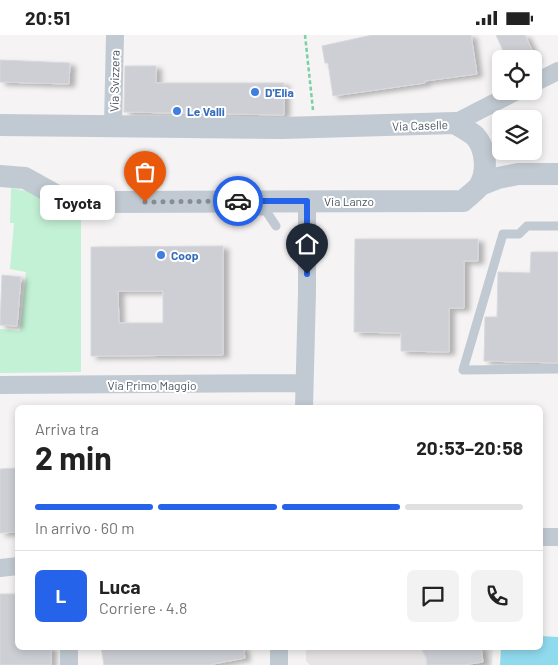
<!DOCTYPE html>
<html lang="it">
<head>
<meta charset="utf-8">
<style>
  body { margin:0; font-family:Barlow,sans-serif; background:#f2f2f2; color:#222; height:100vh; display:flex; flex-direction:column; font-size:19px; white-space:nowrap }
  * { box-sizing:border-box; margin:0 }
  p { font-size:16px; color:#767676 }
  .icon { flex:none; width:28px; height:28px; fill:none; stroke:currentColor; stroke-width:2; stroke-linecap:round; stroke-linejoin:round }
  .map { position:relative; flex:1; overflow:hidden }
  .panel { position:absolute; left:15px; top:370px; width:528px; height:245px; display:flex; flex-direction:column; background:#fff; border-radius:8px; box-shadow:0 2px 8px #0003 }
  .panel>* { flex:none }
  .tools { position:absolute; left:492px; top:15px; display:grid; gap:10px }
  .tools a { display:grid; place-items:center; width:50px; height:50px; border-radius:8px; background:#fff; box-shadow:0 2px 8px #0003; font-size:25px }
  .pin { position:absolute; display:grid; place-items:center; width:42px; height:42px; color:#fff; margin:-51px -21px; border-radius:50% 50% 50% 0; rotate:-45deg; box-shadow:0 0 5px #0007 }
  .pin .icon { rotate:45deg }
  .courier { position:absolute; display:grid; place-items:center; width:50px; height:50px; margin:-25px; border:4px solid #2563eb; border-radius:50%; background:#fff; color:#222; box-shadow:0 1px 6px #0007 }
  .bubble { position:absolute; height:35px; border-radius:8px; background:#fff; box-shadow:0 2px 8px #0003; font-size:16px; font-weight:700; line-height:35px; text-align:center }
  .headline em { font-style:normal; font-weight:700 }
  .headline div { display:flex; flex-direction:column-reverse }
  .headline { display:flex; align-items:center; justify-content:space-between; height:85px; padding:0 20px }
  h1 { font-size:32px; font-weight:700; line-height:38px }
  .bar { display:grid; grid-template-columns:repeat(4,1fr); gap:8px 5px; align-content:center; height:60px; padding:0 20px }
  .bar i { height:6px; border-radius:4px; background:#e0e0e0 }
  .bar .current { background:#2563eb }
  .bar p { grid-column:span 4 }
  .line { display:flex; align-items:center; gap:12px; padding:0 20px; border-top:1px solid #e0e0e0 }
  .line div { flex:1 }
  .round { display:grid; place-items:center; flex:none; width:52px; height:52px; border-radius:8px; background:#f2f2f2 }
  .status { display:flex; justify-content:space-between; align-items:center; height:35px; padding:0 25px; background:#fff; direction:ltr }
  .status svg { height:14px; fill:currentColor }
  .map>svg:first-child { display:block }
  .education { fill:#e6e4e5 }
  .green { fill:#c3f1d5 }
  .water { fill:#90daee }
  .building { fill:#cdcfd5; stroke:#d7d9de; fill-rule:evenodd; filter:url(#shadow) }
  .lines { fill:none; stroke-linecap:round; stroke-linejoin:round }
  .path { stroke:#7ad0a6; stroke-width:2.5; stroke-dasharray:4 2.5; stroke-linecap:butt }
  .service { stroke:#c1cad2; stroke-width:9 }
  .minor { stroke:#c1cad2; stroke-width:18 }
  .tertiary { stroke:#c1cad2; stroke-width:22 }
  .done { stroke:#868d94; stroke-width:5; stroke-dasharray:0 9 }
  .route { stroke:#2563eb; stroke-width:6 }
  .shop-dot { fill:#3f7fe0; stroke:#fff; stroke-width:2 }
  .labels { text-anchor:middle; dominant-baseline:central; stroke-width:4; stroke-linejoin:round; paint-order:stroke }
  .street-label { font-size:12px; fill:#4a5661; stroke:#fff }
  .shop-label { font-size:12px; font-weight:bold; fill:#366cbe; stroke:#fff; text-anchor:start }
</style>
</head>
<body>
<div class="status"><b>20:51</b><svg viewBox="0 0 49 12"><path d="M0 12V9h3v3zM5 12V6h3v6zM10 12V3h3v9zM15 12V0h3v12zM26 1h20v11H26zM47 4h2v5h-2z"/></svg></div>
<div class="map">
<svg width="558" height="630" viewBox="0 0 558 630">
  <defs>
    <filter id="shadow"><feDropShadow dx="5.5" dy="3" stdDeviation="2.5" flood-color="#0004"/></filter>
  </defs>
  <rect width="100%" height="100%" fill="#f5f3f3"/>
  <path class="education" d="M306 613H493L492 630H310L306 626Z"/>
  <path class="green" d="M11 153 31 157 56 173 81 172V337L0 338V294L20 296 26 237 10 234 14 188H10Z"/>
  <path class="water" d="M540 601 558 602V630H500L501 613 540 612Z"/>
  <path class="building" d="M372 0H471L477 39 425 46V48L333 61 328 28H325L322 11Z
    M496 0H525L536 24H507Z
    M0 25 70 28 69 49 0 47Z
    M125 31H156V48H284V80L124 77Z
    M355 204H478V226H464V273H449V317L401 316V298L354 297Z
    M223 211V320L91 321V212ZM118 256H163V288H119Z
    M531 217H558V328L484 326 485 282H497L498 237 530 238Z
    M2 240 21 242 17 291 0 290Z
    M18 433V497L0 498V434Z
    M0 559H18V612H51V630H0Z
    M101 612H243L245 623 208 630H104Z
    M420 612H481L483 627 464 630H427L426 622Z"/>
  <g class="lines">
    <path class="path" d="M305 0 313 75"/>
    <path class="service" d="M257 176H266L276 191
      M558 191H527L519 199H503L463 335 558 334"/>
    <path class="minor" d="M534 48 558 36
      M455 88 517 56
      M113 91 115 0
      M0 350 304 348
      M304 372 307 257V166
      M540 502H558
      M0 533 18 531
      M69 630V612
      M279 630V612"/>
    <path class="tertiary" d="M0 90 282 93 455 88C461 92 469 96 475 101 486 113 488 136 480 150 476 156 468 161 463 166L110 167 61 163 25 143 0 141
      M480 150 498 143 518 139H558"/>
  </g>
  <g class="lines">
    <path class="done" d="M145 167 238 166"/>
    <path class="route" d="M238 166H307V239"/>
  </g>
  <g class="shop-dot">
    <circle cx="255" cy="57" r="5"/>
    <circle cx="177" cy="76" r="5"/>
    <circle cx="161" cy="220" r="5"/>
  </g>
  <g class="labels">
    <g class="street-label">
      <text transform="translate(114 46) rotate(-89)">Via Svizzera</text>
      <text transform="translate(420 90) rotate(-2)">Via Caselle</text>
      <text x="349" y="166">Via Lanzo</text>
      <text x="152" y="350">Via Primo Maggio</text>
    </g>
    <g class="shop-label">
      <text x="265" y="57">D'Elia</text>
      <text x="187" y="76">Le Valli</text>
      <text x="171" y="220">Coop</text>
    </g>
  </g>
</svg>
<div class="tools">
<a><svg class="icon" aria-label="locate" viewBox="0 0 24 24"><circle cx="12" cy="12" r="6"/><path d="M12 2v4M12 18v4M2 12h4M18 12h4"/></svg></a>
<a><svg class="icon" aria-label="layers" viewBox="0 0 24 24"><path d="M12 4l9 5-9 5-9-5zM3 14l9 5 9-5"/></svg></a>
</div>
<div class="pin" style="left:145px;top:167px;background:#ea580c"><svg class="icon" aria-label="bag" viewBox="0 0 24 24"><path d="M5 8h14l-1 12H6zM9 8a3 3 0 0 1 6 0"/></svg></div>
<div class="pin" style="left:307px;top:239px;background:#1f2937"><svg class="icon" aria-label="home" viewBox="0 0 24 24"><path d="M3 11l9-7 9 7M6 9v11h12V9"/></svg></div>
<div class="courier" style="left:238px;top:166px"><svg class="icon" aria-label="car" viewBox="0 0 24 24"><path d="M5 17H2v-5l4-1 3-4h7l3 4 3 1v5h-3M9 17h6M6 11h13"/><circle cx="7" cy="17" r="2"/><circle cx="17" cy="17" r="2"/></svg></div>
<div class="bubble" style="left:40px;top:150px;width:75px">Toyota</div>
<section class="panel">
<div class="headline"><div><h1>2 min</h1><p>Arriva tra</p></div><em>20:53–20:58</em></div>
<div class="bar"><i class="current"></i><i class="current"></i><i class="current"></i><i></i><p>In arrivo · 60 m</p></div>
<div class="line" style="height:90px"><b class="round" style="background:#2563eb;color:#fff">L</b><div><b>Luca</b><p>Corriere · 4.8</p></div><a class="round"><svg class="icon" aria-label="chat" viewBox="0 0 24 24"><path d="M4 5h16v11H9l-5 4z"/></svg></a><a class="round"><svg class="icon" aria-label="phone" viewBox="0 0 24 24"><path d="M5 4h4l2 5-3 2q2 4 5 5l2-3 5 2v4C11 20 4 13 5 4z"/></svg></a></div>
</section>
</div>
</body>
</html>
